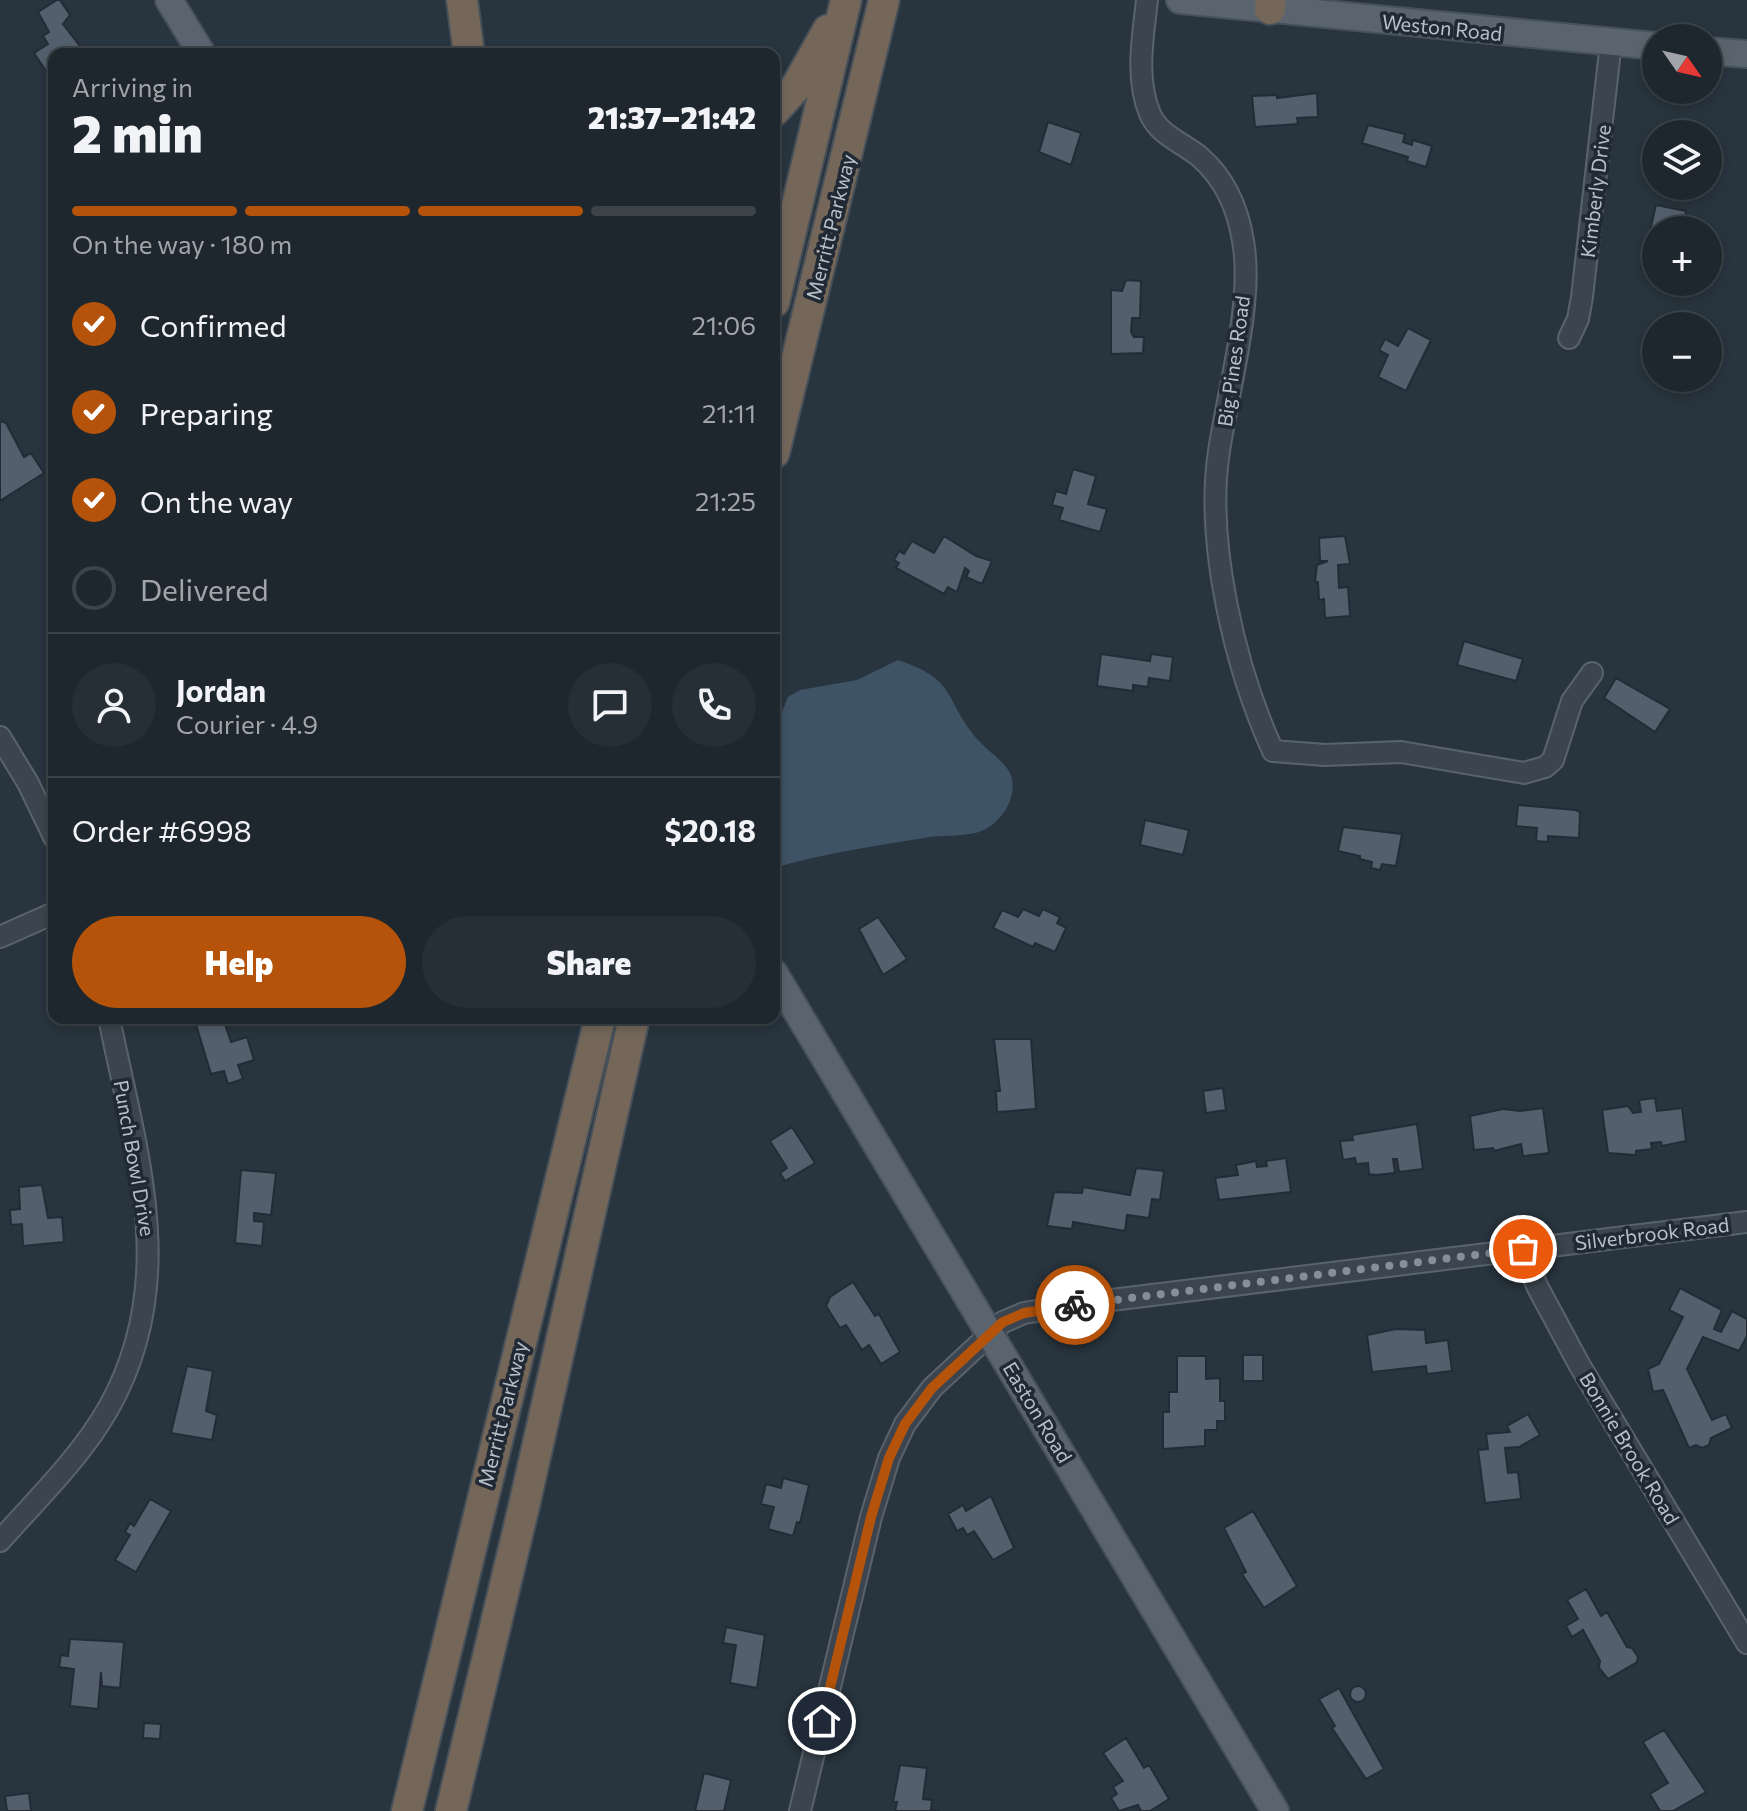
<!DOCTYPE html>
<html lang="en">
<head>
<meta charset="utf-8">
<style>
  body { margin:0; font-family:Commissioner,sans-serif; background:#262f36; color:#f1f3f6; height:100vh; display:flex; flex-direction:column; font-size:30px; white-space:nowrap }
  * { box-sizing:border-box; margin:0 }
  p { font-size:26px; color:#a1a5aa }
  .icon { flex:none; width:44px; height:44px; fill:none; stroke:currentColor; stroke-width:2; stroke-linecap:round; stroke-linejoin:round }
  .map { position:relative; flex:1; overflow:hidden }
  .panel { position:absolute; left:48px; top:48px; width:732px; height:976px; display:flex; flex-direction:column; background:#1e272e; border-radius:16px; box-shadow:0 4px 12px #0003,0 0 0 2px #3c444a }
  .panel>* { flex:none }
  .needle { width:52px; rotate:124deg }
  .buttons { position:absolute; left:1642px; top:24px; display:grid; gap:16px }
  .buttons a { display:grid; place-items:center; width:80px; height:80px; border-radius:50%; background:#1e272e; box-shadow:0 4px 12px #0003,0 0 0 2px #3c444a; font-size:40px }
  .pin { position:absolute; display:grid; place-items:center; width:68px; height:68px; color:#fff; margin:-34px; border:4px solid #fff; border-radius:50%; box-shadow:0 2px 8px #0007 }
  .courier { position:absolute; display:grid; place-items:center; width:80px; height:80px; margin:-40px; border:6px solid #b45309; border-radius:50%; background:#fff; color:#222; box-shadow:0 2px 10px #0007 }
  .head em { font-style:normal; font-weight:800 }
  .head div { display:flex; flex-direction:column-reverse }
  .head { display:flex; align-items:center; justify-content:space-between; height:136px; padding:0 24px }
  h1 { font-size:52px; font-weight:800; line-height:60px }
  .bar { display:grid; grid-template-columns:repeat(4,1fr); gap:12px 8px; align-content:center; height:96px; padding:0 24px }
  .bar i { height:10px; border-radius:6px; background:#3c444a }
  .bar .on { background:#b45309 }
  .bar p { grid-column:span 4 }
  .line { display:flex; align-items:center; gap:20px; padding:0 24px; border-top:2px solid #3c444a }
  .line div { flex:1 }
  .round { display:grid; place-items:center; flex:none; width:84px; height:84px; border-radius:42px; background:#262f36 }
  ol { padding:0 24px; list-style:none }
  li { display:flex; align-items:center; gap:24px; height:88px }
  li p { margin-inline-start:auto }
  li .icon { padding:8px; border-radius:50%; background:#b45309; color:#fff; stroke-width:4 }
  li:last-child { color:#a1a5aa }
  li i { width:44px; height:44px; border:4px solid #3c444a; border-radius:50% }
  .button { display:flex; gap:16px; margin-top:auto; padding:16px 24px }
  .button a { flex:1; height:92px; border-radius:48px; background:#b45309; color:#fff; font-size:32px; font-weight:800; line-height:92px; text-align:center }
  .button a+a { background:#262f36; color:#f1f3f6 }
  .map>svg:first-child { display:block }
  .water { fill:#3f5366 }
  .building { fill:#535f6c; stroke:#232c36; stroke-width:2 }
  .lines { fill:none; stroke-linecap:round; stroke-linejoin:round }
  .minor-casing { stroke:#5a636c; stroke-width:24 }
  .major-casing { stroke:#48515b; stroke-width:30 }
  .highway-casing { stroke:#475059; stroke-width:34 }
  .minor { stroke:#3c454f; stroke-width:20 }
  .major { stroke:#5a646e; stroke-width:26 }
  .highway { stroke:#74675a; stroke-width:30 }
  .done { stroke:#868f98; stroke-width:8; stroke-dasharray:0 14.4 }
  .route { stroke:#b45309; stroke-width:10 }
  .labels { text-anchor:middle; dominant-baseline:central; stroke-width:7; stroke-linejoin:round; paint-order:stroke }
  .street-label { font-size:20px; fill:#b8c0c9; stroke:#212a34 }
</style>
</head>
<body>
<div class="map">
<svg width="1747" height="1811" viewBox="0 0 1747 1811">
  <rect width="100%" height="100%" fill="#28343e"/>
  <path class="water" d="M898 660C961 681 942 701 981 743 991 754 1009 764 1012 779 1016 799 1002 821 984 830 967 838 943 834 924 838 876 846 820 854 774 868V731L788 697 800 690 857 680Z"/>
  <path class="building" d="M57 0H60L70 15 63 24 86 54H54V70L48 74 34 53 48 44 43 36 49 32 38 12Z
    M1317 93 1318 117 1297 118 1298 124 1255 127 1252 96 1277 95V98Z
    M1048 122 1081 133 1071 165 1039 152Z
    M1368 125 1405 134 1403 142 1412 145 1413 140 1432 146 1426 167 1407 161 1408 157 1362 143Z
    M1656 205 1686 211 1682 230H1656V271L1641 268Z
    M1126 280 1141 281 1140 318H1132L1131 332 1134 337H1144L1143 353 1111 354V290L1122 291Z
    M1408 328 1431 340 1406 391 1378 377 1388 355 1379 350 1385 339 1398 346Z
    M0 421 6 423 24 457 31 453 44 473 0 501Z
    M1073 469 1096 476 1088 504 1107 509 1100 532 1059 520 1063 508 1052 505 1056 491 1066 494Z
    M944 536 976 556 992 561 982 584 966 577 969 571 965 568 957 592 948 587 944 594 896 568 899 563 894 560 899 551 904 554 912 541 934 553Z
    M1345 536 1350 564 1338 565 1339 588 1348 587 1350 616 1325 618 1324 599 1319 600 1318 582H1315L1317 565 1328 561H1320L1319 538Z
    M1464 641 1523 659 1516 681 1457 665Z
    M1101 654 1150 661 1151 654 1173 657 1170 681 1149 678 1148 687 1133 685V691L1097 686Z
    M1616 678 1670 709 1655 732 1604 698Z
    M1518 805 1576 810 1580 812 1579 838 1548 836V842L1536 841 1537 828 1516 826Z
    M1145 820 1189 830 1183 855 1140 845Z
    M1343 827 1402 834 1396 866 1382 864 1380 870 1371 868 1372 862 1360 859V856L1338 851Z
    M1023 909 1039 916 1043 909 1060 917 1057 923 1066 928 1055 952 1035 943 1033 947 993 928 1002 910 1018 917Z
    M878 917 907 959 883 975 859 929Z
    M194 1018H223L231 1042 247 1037 254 1060 238 1065 243 1079 228 1084 224 1071 211 1074Z
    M994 1039H1031L1036 1109 997 1112 996 1091H1000Z
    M1223 1088 1226 1110 1206 1113 1203 1091Z
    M1655 1098 1657 1111 1682 1108 1686 1141 1662 1146 1661 1142 1651 1143 1652 1149 1636 1151V1155L1608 1153 1602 1110 1628 1106 1633 1113 1641 1112 1639 1100Z
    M1543 1108 1549 1153 1523 1156 1521 1144 1494 1151 1493 1148 1474 1150 1470 1116 1503 1109 1520 1111Z
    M1417 1124 1423 1169 1399 1172 1397 1159H1393L1395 1173 1376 1175 1369 1174 1368 1163 1356 1164 1355 1158 1343 1160 1340 1141 1353 1140 1352 1135Z
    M792 1127 815 1163 785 1181 780 1173 787 1168 770 1141Z
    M1286 1158 1291 1192 1219 1200 1215 1178 1238 1175 1236 1165 1256 1161 1257 1167 1267 1166 1266 1161Z
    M1136 1168 1164 1171 1160 1200 1152 1199 1149 1218 1127 1215 1125 1231 1073 1222 1072 1229 1047 1226 1054 1192 1082 1193 1083 1187 1130 1195Z
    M241 1170 276 1173 271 1215 254 1213V1221L264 1222 262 1246 235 1243Z
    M42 1185 48 1218 62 1217 64 1242 23 1246 22 1224 11 1225 10 1210 20 1209 19 1187Z
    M853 1282 875 1316 879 1314 900 1352 881 1364 869 1345 862 1350 846 1325 840 1328 826 1306 830 1297Z
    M1680 1288 1722 1310 1714 1329 1721 1332 1732 1311 1747 1319V1336L1739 1351 1703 1337 1687 1369 1712 1420 1726 1414 1732 1428 1711 1438 1709 1445 1702 1448 1696 1445 1689 1448 1663 1390 1653 1392 1648 1369 1659 1364 1683 1317 1669 1310Z
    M1396 1329 1425 1330 1426 1343 1448 1340 1452 1371 1427 1374 1426 1366 1372 1372 1367 1335Z
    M1243 1355H1263V1381H1243Z
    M1177 1356H1206V1379L1220 1378V1401H1225V1421H1217V1430H1205V1446L1163 1449V1412H1169V1392H1177Z
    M187 1366 213 1371 206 1411 217 1415 212 1440 171 1433Z
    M1528 1414 1540 1435 1519 1447 1505 1448 1508 1473 1518 1472 1521 1499 1485 1503 1478 1450 1488 1449 1486 1434 1510 1432 1507 1426Z
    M783 1478 809 1485 800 1523 797 1522 793 1536 768 1529 774 1507 761 1504 766 1484 781 1488Z
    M991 1496 1014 1548 993 1560 974 1531 967 1535 963 1528 957 1531 948 1514 963 1505 966 1511Z
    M150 1499 171 1511 136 1572 115 1560 130 1535 125 1532 130 1523 134 1526Z
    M1253 1511 1297 1586 1264 1608 1242 1574 1246 1572 1224 1528Z
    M1586 1589 1601 1616 1607 1612 1627 1647 1632 1648 1638 1657 1637 1662 1608 1679 1599 1668 1600 1661 1583 1630 1572 1637 1566 1626 1578 1619 1567 1600Z
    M726 1627 765 1635 757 1688 730 1683 736 1645 723 1643Z
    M70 1639 124 1642 120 1688 102 1686 101 1672 98 1709 70 1706 74 1669 59 1667 61 1655 68 1656Z
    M1350 1694a8 8 0 1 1 16 0a8 8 0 1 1-16 0Z
    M1339 1688 1384 1769 1366 1779 1332 1728 1335 1726 1319 1699Z
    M144 1723 161 1724 160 1739 143 1738Z
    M1664 1730 1706 1792 1673 1811H1660L1650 1794 1668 1783 1643 1742Z
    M1126 1738 1144 1768 1149 1765 1169 1799 1150 1811H1141L1138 1805 1119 1811 1111 1798 1117 1794 1113 1787 1123 1781 1103 1753Z
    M900 1765 927 1768 923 1799 932 1800 931 1810 940 1811H895L897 1802H893Z
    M704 1773 731 1780 724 1811H695Z
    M29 1793 31 1811H7L5 1796Z"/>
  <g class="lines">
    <g class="minor-casing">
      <path id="minor" d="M1147 0C1143 37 1135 78 1150 114 1159 135 1183 143 1200 157 1225 179 1238 209 1243 241 1254 300 1228 391 1219 451 1205 542 1235 668 1273 751L1325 755 1401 752 1524 773 1545 767 1553 760 1572 701 1592 673
        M1569 338 1578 319 1582 297 1611 42
        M0 737 28 783 54 837
        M0 937 54 913
        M1523 1249 1537 1286 1580 1366 1747 1643
        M0 1541C37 1499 80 1458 108 1409 181 1281 136 1152 109 1018
        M800 1811 871 1517 889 1458 905 1424 932 1388 1003 1322 1024 1313 1087 1303 1747 1222"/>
    </g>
    <g class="major-casing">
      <path id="major" d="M169 0 202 54
        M1180 0 1656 46
        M1708 51 1747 54
        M774 973 1275 1811"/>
    </g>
    <g class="highway-casing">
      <path id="highway" d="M462 0 469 54
        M1270 9 1271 0
        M774 111 796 87 828 30
        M774 302 846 0
        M774 453 884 0
        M407 1811 600 1018
        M451 1811 524 1506 634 1018"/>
    </g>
    <use href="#minor" class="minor"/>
    <use href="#major" class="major"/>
    <use href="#highway" class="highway"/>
  </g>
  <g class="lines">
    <path class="done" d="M1075 1305 1523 1249"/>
    <path class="route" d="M822 1721 871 1517 889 1458 905 1424 932 1388 1003 1322 1024 1313 1075 1305"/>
  </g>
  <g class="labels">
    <g class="street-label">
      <text transform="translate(1442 27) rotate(6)">Weston Road</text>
      <text transform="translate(1595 191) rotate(-83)">Kimberly Drive</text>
      <text transform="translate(830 227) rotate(-76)">Merritt Parkway</text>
      <text transform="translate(1233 361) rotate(-82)">Big Pines Road</text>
      <text transform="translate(135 1158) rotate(80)">Punch Bowl Drive</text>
      <text transform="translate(1652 1233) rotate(-7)">Silverbrook Road</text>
      <text transform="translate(1038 1412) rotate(59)">Easton Road</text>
      <text transform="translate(502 1414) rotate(-76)">Merritt Parkway</text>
      <text transform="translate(1630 1448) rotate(59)">Bonnie Brook Road</text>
    </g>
  </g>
</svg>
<div class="buttons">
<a><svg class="needle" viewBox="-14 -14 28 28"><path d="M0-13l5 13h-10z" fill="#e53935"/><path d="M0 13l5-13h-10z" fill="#a1a5aa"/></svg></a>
<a><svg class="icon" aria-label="layers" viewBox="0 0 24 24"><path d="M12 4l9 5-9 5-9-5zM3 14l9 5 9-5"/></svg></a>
<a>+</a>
<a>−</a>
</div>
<div class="pin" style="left:1523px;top:1249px;background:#ea580c"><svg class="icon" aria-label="bag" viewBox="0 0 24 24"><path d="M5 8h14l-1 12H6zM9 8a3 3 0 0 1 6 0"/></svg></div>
<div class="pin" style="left:822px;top:1721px;background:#1f2937"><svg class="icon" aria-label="home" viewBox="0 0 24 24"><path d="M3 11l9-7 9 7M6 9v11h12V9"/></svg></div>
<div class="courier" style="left:1075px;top:1305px"><svg class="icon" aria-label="bike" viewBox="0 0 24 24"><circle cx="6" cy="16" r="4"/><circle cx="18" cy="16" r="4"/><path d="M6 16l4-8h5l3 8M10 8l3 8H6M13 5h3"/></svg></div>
<section class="panel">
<div class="head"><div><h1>2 min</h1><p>Arriving in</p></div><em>21:37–21:42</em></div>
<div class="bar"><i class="on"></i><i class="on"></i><i class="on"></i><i></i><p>On the way · 180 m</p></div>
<ol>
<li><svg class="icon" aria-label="check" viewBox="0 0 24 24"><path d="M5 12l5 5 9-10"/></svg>Confirmed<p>21:06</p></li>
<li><svg class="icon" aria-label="check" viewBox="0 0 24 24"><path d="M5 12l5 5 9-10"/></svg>Preparing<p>21:11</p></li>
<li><svg class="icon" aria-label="check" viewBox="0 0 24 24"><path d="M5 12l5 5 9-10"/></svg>On the way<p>21:25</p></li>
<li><i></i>Delivered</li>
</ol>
<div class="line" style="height:144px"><a class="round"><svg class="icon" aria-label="person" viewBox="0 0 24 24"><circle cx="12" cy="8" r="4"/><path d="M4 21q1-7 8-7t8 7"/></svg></a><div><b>Jordan</b><p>Courier · 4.9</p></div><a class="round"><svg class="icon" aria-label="chat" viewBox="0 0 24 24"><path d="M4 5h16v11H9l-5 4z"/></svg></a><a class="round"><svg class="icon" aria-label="phone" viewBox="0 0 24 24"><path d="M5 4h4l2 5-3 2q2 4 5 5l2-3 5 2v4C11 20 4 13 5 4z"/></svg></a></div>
<div class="line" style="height:104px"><div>Order #6998</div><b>$20.18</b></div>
<div class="button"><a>Help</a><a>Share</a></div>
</section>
</div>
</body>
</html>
